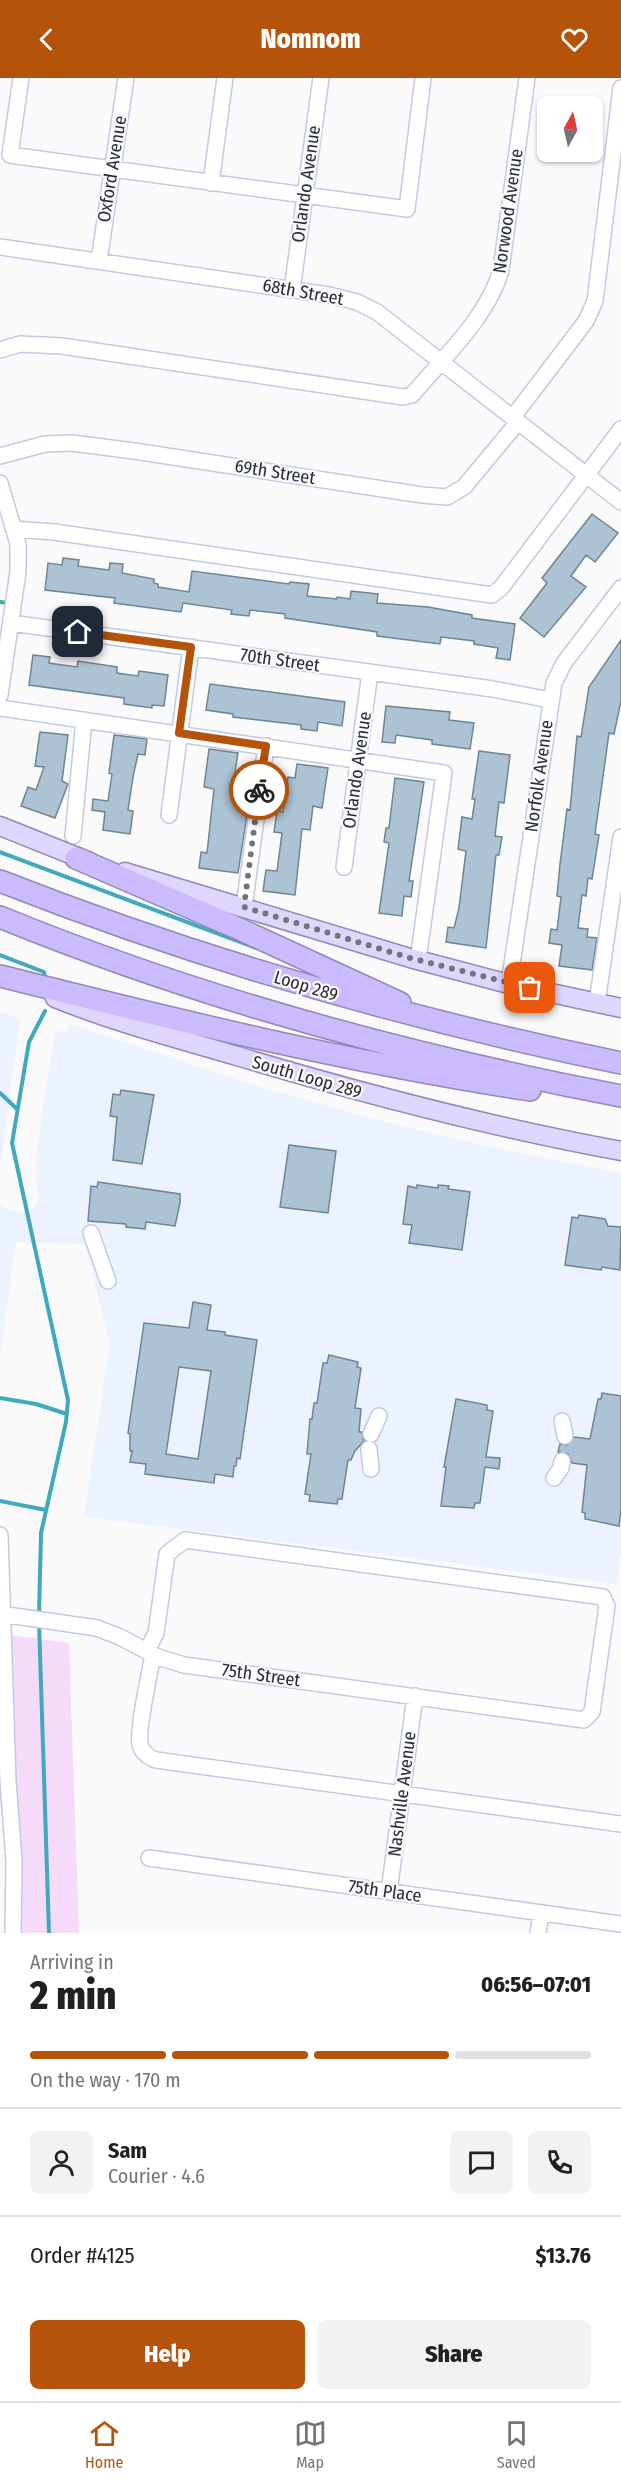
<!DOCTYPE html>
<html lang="en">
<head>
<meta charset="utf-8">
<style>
  body { margin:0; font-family:"Fira Sans Condensed",sans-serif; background:#f2f2f2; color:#202124; height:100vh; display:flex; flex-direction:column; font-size:22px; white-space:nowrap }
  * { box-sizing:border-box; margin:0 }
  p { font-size:20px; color:#757577 }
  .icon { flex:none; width:33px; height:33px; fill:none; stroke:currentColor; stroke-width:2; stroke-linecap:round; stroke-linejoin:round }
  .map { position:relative; height:1855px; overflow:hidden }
  .drawer { display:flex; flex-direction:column; background:#fff; flex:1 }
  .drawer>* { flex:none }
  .needle { width:39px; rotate:8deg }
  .tools { position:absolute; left:537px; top:18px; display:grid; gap:12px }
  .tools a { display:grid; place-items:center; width:66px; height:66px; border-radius:9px; background:#fff; box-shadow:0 2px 4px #0004; font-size:30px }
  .pin { position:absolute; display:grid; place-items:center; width:51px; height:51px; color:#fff; margin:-26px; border-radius:12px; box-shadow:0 3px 9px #0006 }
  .courier { position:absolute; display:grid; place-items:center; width:60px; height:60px; margin:-30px; border:4px solid #b45309; border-radius:50%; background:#fff; color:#222; box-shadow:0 2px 8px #0007 }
  .overview em { font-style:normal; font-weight:800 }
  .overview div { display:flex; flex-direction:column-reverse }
  .overview { display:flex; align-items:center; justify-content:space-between; height:102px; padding:0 30px }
  h1 { font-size:39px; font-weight:800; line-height:45px }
  .bar { display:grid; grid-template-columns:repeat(4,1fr); gap:9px 6px; align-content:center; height:72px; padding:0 30px }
  .bar i { height:8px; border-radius:4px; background:#e0e0e0 }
  .bar .selected { background:#b45309 }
  .bar p { grid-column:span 4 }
  .line { display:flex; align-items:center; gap:15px; padding:0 30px; border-top:2px solid #e0e0e0 }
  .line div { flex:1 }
  .round { display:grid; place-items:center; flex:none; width:63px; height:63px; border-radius:9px; background:#f2f2f2 }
  .button { display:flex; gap:12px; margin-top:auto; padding:12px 30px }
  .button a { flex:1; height:69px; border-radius:9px; background:#b45309; color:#fff; font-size:24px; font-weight:800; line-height:69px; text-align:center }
  .button a+a { background:#f2f2f2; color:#202124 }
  header { display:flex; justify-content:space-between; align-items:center; height:78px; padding:0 30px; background:#b45309; color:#fff; font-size:27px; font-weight:800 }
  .menu { display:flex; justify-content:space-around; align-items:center; height:84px; border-top:2px solid #e0e0e0; background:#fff; font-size:16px; color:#757577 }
  .menu a { display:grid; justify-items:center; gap:3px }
  .menu .selected { color:#b45309 }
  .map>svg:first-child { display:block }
  .built { fill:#ecf2ff }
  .green { fill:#f5dbf9 }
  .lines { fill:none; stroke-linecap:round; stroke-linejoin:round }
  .stream { stroke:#40a9bd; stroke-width:4 }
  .building { fill:#acc3d4; stroke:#6f8595; stroke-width:1.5; fill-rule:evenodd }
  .minor-casing { stroke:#c0cbe3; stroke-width:18 }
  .major-casing { stroke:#9189b8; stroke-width:21 }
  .highway-casing { stroke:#9189b8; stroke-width:24 }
  .minor { stroke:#fff; stroke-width:15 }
  .major { stroke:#dfd6fe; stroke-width:18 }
  .highway { stroke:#c9bbfe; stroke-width:21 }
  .done { stroke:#72747a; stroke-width:6; stroke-dasharray:0 10.8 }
  .route { stroke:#b45309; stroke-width:8 }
  .labels { text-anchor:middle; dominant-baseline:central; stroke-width:4.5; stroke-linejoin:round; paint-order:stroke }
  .street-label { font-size:18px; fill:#282c35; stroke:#fafafa }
</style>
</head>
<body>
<header><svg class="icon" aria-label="back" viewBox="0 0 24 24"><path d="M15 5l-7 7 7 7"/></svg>Nomnom<svg class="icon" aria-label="heart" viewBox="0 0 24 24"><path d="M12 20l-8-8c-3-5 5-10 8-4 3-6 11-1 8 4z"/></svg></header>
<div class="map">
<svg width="621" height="1855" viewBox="0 0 621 1855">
  <rect width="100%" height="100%" fill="#fafafa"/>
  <path class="built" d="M0 934 20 941 0 1087Z
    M71 946 260 1009 389 1045 491 1069 621 1095V1476L617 1506 84 1439 110 1265 85 1166 16 1164 0 1279V1126L7 1131 24 1135 33 1130 39 1123 35 1090 39 1057 55 952 66 955Z"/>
  <path class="green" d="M10 1557 69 1565 79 1855H17L19 1782Z"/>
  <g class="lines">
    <path class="stream" d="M0 524 9 525
      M0 774 256 870
      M0 877 44 894 45 900
      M0 1015 17 1031
      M0 1320 36 1326 67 1336
      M0 1423 46 1432
      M39 1537 41 1455 66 1344 68 1322 12 1065 29 964 45 933
      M39 1544 49 1855"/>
  </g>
  <path class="building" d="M592 436 618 455 595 484 586 477 571 498 586 509 544 559 520 540 547 505 542 500Z
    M63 480 79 482 78 488 109 492 110 485 123 486 122 495 154 501V505L158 506V509L189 514 192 493 289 506 290 504 309 506 307 518 337 521V519L350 521 351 513 378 516 377 525 428 529 472 537V540L515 546 510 582 496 580 498 570 474 566V563L441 559 440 566 377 558V554L285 540V536L250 532 249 538 231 536 232 532 183 525 181 534 114 525 115 520 45 512 48 485 62 487Z
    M621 562V623L614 656 609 655 595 756 599 757 592 801 588 800 586 818 582 817 578 850 588 851 587 859 597 860 592 892 559 888 562 867 549 865 551 851 557 852 561 819 557 818 560 786 567 731 570 732 577 658 581 659 589 609Z
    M33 577 50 579 49 585 77 589 78 583 117 589V595L138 598 139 593 168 597 164 628 152 627V630L124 626V620L29 607Z
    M210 606 345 624 342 648 318 644 317 653 301 651V647L233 639V636L206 632Z
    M386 628 450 634 449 642 474 645 470 671 432 666V662L396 657 395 665 382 664Z
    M40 654 68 657 62 703 68 706 55 740 21 728 28 709 36 712 44 689 35 688Z
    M114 657 147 661 145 677 138 676 133 699 128 732 133 733 130 756 103 752 105 734 92 732 93 721 108 723 112 696 109 695Z
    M209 671 238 675 234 701 242 702 239 723 249 724 238 795 199 790 201 774 207 775 214 711 204 709Z
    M479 673 510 677 504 725 499 724 495 758 502 759 499 777H496L486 870 446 864 448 849 454 850 459 830 466 773 458 771 462 739 472 741 475 721H472Z
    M297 686 328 690 322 730 313 728 310 752 302 751 295 817 263 813 266 792 277 793 282 755 274 754 277 733 283 734 288 699 295 700Z
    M395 700 424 704 409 803H413L411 819 404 818 402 838 379 835 389 765 384 764 386 750H389Z
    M121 1012 154 1017 142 1086 113 1082 117 1039 110 1038 113 1016 120 1017Z
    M289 1067 336 1073 328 1135 280 1129Z
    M98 1104 180 1116V1125L175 1148 146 1144 145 1151 126 1149V1146L88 1143 91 1108 97 1109Z
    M417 1107 438 1110V1107L449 1108 448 1111 470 1114 462 1172 409 1165 412 1147 403 1146 408 1108 417 1110Z
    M579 1137 605 1141 608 1148 621 1149 620 1192 602 1189 601 1192 565 1187 572 1139 578 1140Z
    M193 1224 211 1227 207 1252 225 1254V1257L257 1262 240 1381 237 1380 236 1388H234L233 1399 215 1396 214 1405 145 1396 146 1386 130 1384 132 1373H130V1356L128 1355 144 1245 189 1250ZM179 1289 211 1293 198 1381 166 1376Z
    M329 1277 358 1284 357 1289 361 1290 355 1330 361 1331 359 1354H362L364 1363 355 1373 351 1382H348L342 1421H338L337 1426 309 1423 310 1417 305 1416 311 1376H307L310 1341H312L314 1325H317L323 1285H327Z
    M602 1315 621 1318V1431L619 1448 585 1441V1435L582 1434 587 1387 572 1385 568 1376 558 1374 560 1366 567 1367 574 1359 590 1361 598 1321H601Z
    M456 1321 487 1327V1332L493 1333 486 1379 500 1380 499 1391 485 1389 480 1425H475L474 1430 441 1428 446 1389H444Z"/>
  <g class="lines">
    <g class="minor-casing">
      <path id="minor" d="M21 0 10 77 407 131 423 0
        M211 105 225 0
        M0 169 329 217 357 224 377 234 621 424
        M99 183 126 0
        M292 212 321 0
        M0 272 20 266 62 268 403 319 412 317C443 280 488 239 501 192L527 0
        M513 339 586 243 595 223 621 10
        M0 378 45 366 72 365 134 373 422 417 447 419 464 409 518 344
        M0 405 18 466V494L0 617
        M14 451 54 454 492 517 501 510 621 351
        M11 545 493 611 550 622
        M0 630 444 695 418 882
        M169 737 191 569
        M73 758 84 642
        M344 789 370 594
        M244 829 266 668
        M509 906 554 605 564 585 621 510
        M597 925 621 759
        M91 1155 108 1203
        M562 1343 565 1358
        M371 1356 379 1338
        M369 1371 371 1391
        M554 1400 561 1390 562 1383
        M0 1457 8 1703 14 1783 13 1855
        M0 1536 97 1550 120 1559 158 1579 184 1587 584 1642 592 1634 607 1528 603 1519 185 1462 167 1476 156 1555 147 1573
        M153 1576C150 1593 137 1653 140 1666 142 1675 148 1679 156 1682L621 1746
        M149 1780 621 1846
        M389 1814 415 1618
        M538 1855 541 1835"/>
    </g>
    <g class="major-casing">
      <path id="major" d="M0 748 90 784
        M125 794 410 880 509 906 621 930
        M55 920C114 944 176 960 237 978 364 1016 491 1049 621 1073"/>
    </g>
    <g class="highway-casing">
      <path id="highway" d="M76 780 235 849 400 925
        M0 803C204 883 407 941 621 985
        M0 839C198 920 412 978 621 1018
        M0 898C175 942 351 985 530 1012"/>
    </g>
    <use href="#minor" class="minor"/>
    <use href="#major" class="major"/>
    <use href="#highway" class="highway"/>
  </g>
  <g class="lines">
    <path class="done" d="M259 712 244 829 410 880 530 910"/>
    <path class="route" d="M78 554 191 569 179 655 266 668 259 712"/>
  </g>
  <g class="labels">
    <g class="street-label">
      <text transform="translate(112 91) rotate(-81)">Oxford Avenue</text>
      <text transform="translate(306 106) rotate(-82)">Orlando Avenue</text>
      <text transform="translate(508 133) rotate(-82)">Norwood Avenue</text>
      <text transform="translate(303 214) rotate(10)">68th Street</text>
      <text transform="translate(275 394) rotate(9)">69th Street</text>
      <text transform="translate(280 582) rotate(8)">70th Street</text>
      <text transform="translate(357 692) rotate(-82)">Orlando Avenue</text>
      <text transform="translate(539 698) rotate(-82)">Norfolk Avenue</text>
      <text transform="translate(306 908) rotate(17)">Loop 289</text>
      <text transform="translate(307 999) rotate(16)">South Loop 289</text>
      <text transform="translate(261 1597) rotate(8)">75th Street</text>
      <text transform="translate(402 1716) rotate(-83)">Nashville Avenue</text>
      <text transform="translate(385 1813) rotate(8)">75th Place</text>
    </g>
  </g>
</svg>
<div class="tools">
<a><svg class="needle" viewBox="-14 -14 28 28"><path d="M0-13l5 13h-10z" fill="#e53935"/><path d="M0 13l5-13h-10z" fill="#757577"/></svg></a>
</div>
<div class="pin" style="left:530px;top:910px;background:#ea580c"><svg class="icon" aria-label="bag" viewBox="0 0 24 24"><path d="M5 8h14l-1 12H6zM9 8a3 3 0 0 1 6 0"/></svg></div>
<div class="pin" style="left:78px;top:554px;background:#1f2937"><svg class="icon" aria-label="home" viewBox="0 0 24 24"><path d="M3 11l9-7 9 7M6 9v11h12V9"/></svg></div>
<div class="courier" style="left:259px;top:712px"><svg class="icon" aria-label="bike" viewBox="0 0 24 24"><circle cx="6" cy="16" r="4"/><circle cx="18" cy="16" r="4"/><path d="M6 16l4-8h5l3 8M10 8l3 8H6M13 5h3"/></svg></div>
</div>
<section class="drawer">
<div class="overview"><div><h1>2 min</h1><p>Arriving in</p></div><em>06:56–07:01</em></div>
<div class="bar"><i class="selected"></i><i class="selected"></i><i class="selected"></i><i></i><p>On the way · 170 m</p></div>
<div class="line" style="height:108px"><a class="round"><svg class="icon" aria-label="person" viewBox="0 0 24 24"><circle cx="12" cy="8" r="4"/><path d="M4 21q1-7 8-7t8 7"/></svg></a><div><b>Sam</b><p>Courier · 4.6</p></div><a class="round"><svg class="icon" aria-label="chat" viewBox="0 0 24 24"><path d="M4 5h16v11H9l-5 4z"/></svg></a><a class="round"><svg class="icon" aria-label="phone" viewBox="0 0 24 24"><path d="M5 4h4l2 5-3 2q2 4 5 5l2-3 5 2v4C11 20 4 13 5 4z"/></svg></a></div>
<div class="line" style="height:78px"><div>Order #4125</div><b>$13.76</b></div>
<div class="button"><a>Help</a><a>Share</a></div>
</section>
<nav class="menu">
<a class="selected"><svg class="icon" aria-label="home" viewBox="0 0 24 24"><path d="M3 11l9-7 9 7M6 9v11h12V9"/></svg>Home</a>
<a><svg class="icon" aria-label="map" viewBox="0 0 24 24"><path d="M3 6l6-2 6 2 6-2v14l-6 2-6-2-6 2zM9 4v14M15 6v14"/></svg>Map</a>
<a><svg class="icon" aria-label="saved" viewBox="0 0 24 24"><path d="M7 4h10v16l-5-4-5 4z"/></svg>Saved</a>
</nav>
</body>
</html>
